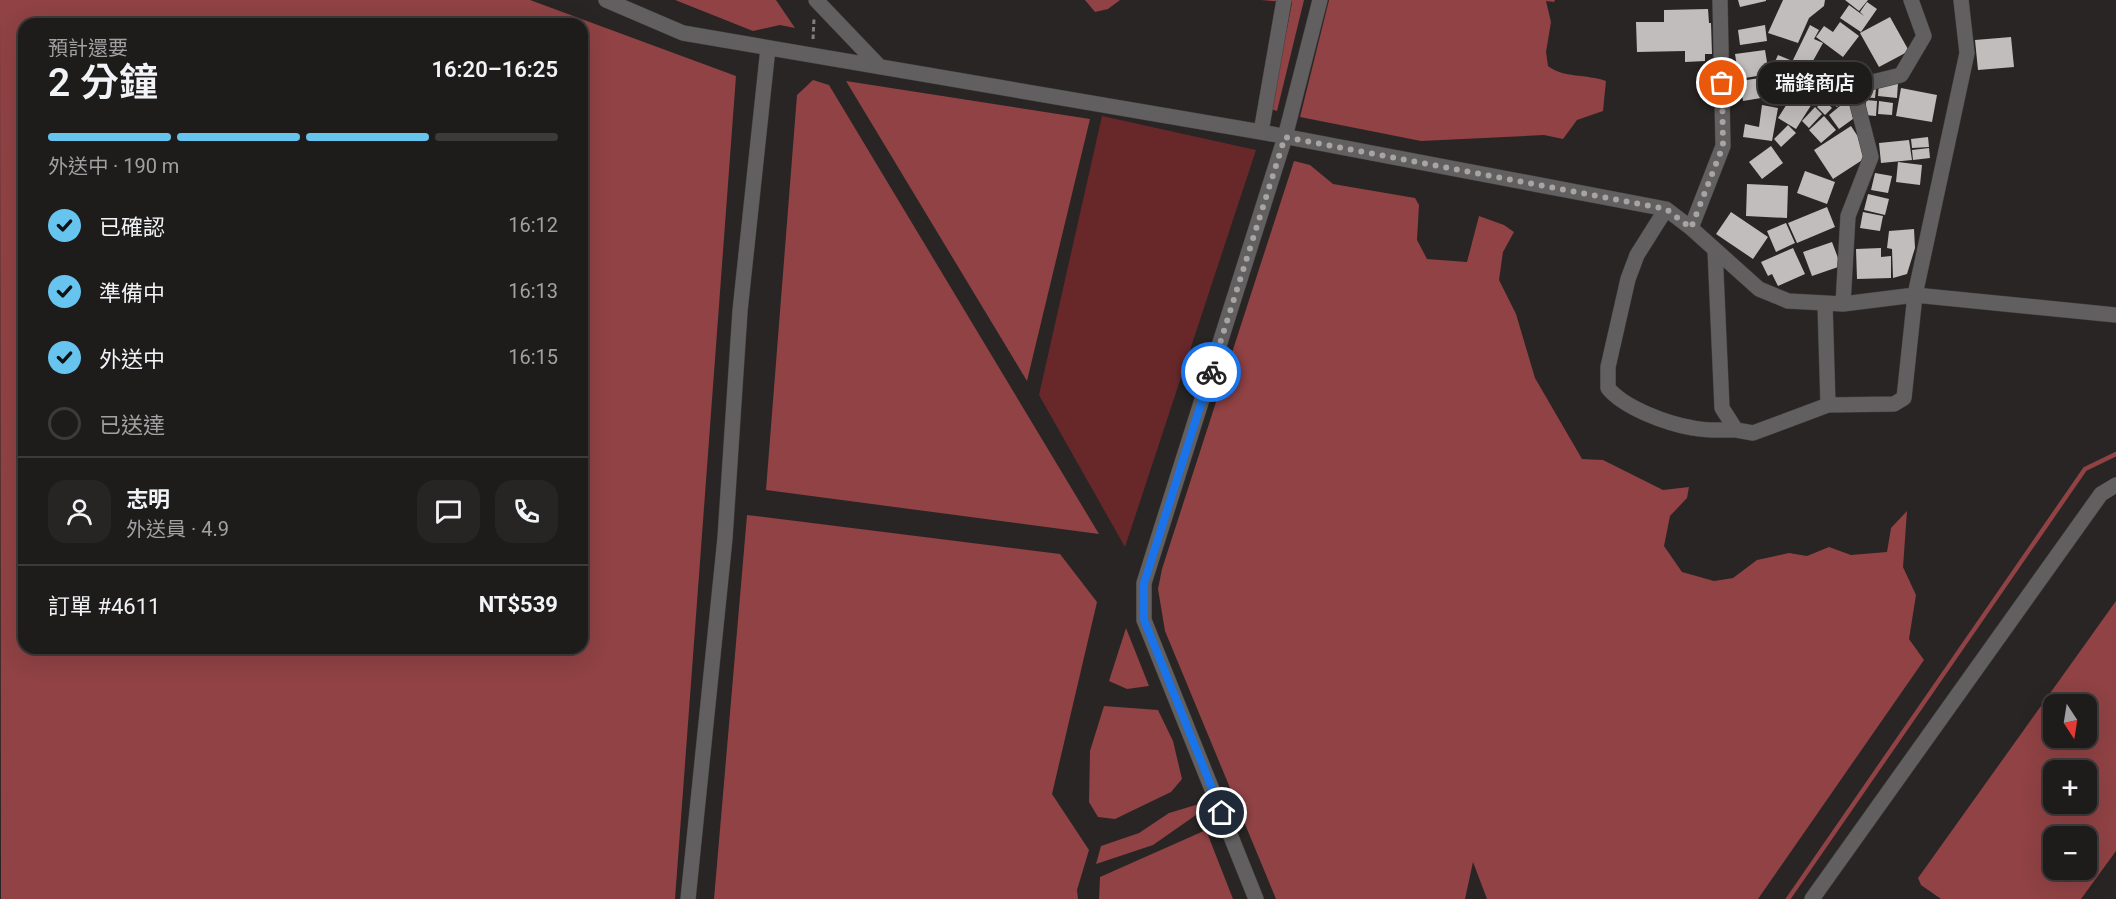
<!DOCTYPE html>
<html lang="zh-TW">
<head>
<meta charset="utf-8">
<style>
  body { margin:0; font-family:Roboto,"Noto Sans TC",sans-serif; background:#262524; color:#f1f3f6; height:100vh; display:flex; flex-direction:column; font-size:22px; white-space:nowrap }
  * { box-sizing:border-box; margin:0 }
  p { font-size:20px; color:#a1a1a3 }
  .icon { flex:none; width:33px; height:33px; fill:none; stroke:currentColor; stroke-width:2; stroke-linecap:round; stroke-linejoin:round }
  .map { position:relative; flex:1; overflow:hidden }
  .sheet { position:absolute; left:18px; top:18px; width:570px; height:636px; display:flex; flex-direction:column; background:#1e1c1b; border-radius:18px; box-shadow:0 6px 24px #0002,0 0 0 2px #3c3a3a }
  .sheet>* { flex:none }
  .needle { width:39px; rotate:168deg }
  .fabs { position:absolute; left:2043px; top:694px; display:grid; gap:12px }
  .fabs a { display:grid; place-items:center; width:54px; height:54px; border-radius:12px; background:#1e1c1b; box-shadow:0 6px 24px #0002,0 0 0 2px #3c3a3a; font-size:30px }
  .pin { position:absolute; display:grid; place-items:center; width:51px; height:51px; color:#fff; margin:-26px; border:3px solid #fff; border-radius:50%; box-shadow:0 2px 6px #0007 }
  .courier { position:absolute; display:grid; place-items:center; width:60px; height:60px; margin:-30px; border:4px solid #1a73e8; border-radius:50%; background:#fff; color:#222; box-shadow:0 2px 8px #0007 }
  .bubble { position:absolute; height:42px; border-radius:18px; background:#1e1c1b; box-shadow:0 6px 24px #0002,0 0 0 2px #3c3a3a; font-size:20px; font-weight:600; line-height:42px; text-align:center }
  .summary em { font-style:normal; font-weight:600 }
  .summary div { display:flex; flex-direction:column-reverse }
  .summary { display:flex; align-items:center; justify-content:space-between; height:102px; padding:0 30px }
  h1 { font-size:39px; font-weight:600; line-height:45px }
  .bar { display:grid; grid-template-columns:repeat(4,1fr); gap:9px 6px; align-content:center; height:72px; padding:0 30px }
  .bar i { height:8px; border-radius:4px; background:#3c3a3a }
  .bar .current { background:#67c4ef }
  .bar p { grid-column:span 4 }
  .line { display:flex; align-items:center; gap:15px; padding:0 30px; border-top:2px solid #3c3a3a }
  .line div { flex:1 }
  .round { display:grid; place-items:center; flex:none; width:63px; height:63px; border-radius:18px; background:#262524 }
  ol { padding:0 30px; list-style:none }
  li { display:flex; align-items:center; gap:18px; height:66px }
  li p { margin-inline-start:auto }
  li .icon { padding:6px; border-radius:50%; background:#67c4ef; color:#111; stroke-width:4 }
  li:last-child { color:#a1a1a3 }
  li i { width:33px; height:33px; border:3px solid #3c3a3a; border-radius:50% }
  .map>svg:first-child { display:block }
  .green { fill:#68282a }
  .water { fill:#904244; fill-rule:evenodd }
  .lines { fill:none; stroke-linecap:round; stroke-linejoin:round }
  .stream { stroke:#904244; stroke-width:4.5 }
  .building { fill:#c2bdbd }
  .minor-casing { stroke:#434040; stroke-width:16 }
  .path { stroke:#817e7e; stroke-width:3; stroke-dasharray:4.5 3; stroke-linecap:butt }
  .minor { stroke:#615f5f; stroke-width:15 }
  .done { stroke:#a7a4a4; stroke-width:6; stroke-dasharray:0 10.8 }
  .route { stroke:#1a73e8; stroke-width:8 }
</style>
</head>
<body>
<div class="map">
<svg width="2116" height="899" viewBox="0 0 2116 899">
  <rect width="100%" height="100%" fill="#282524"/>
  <path class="green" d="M1102 116 1256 150 1125 547 1039 395Z"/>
  <path class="water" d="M0 0H530L736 76 675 899H1ZM24 24H582V648H24Z
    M675 0H776L795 28 780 25 753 31Z
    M1085 0H1120L1108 9 1095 12Z
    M1261 0H1304L1277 111 1271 109 1292 3Z
    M1329 0H1555L1554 2 1546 1 1551 22 1546 52 1548 66C1563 78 1587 74 1606 81L1603 111 1577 120 1563 139 1544 135 1421 141 1300 117Z
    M813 80 829 85 1099 534 766 490 797 95Z
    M846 81 1090 119 1027 381Z
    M1294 161 1310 165 1333 184 1415 198 1419 205 1417 240 1427 259 1467 262 1479 216 1504 225 1514 232 1503 252 1499 280 1516 314 1535 378 1582 459 1603 460 1663 490 1689 487 1687 498 1670 516 1664 546 1682 572 1714 581 1733 578 1757 560 1789 553 1807 556 1829 547 1851 555 1887 552 1891 528 1907 511 1903 567 1916 595 1909 639 1924 660 1758 899H1487L1473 862 1465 899H1276L1165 631 1158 589 1162 569Z
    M747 515 1060 554 1097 602 1052 794 1089 850 1077 890 1078 899H714Z
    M2116 601V851L2081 899H1941L1921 885 1918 878ZM2054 705H2086V738H2054ZM2054 771H2086V804H2054ZM2054 837H2086V870H2054Z
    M1126 628 1149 686 1127 689 1109 681Z
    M1104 706 1158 710 1173 741 1182 779 1171 792 1115 819 1098 817 1089 802 1090 751Z
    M1199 804 1196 815 1153 845 1096 864 1101 846 1139 833 1169 813Z
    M1206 830 1233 899H1099L1100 877Z"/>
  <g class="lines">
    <path class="stream" d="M1788 899 2085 469 2116 454"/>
  </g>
  <path class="building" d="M1738 0H1766V1L1740 7Z
    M1783 0H1825L1824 6 1809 18 1798 43 1768 33Z
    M1845 0H1868L1859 11Z
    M1867 2 1877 9 1861 32 1840 18 1849 5 1864 16 1860 12Z
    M1708 9 1709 23H1711L1712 54H1705V61L1685 62V51L1637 52 1636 22H1664V10Z
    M1890 17 1909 51 1879 67 1860 33Z
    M1840 22 1859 36 1843 57 1816 37 1824 26 1833 32Z
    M1765 25 1767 41 1740 45 1738 30Z
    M1810 25 1819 30 1814 39 1823 43 1809 68 1793 60Z
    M2011 37 2014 67 1978 70 1975 40Z
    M1765 50 1769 74 1739 79 1735 54Z
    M1778 55 1795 62 1786 82 1769 75Z
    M1847 60 1854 66 1843 79 1836 73Z
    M1820 66 1834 75 1820 95 1802 83 1812 70 1816 73Z
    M1855 67 1863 74 1851 89 1842 82Z
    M1767 77 1785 84 1779 101 1762 94 1761 98 1743 101 1740 81Z
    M1879 82 1898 83 1897 98 1878 96Z
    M1833 85 1846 98 1837 107 1824 94Z
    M1797 88 1815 99 1796 129 1778 118Z
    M1867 88H1876L1875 98 1861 97Z
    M1901 88 1937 95 1932 122 1896 116Z
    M1824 100 1832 108 1825 115 1817 107Z
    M1866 100 1877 101 1876 116 1865 115Z
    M1846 101 1857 116 1839 129 1829 115Z
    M1879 101 1893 103 1892 115 1878 114Z
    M1762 105 1778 108 1772 141 1743 137 1745 124 1759 127Z
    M1815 107 1822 114 1809 128 1802 121Z
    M1824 116 1836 130 1821 143 1809 130Z
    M1788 125 1796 133 1781 147 1774 139Z
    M1851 126 1870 155 1833 179 1814 150Z
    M1928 137 1929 147 1912 148 1911 139Z
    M1909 140 1912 160 1881 163 1879 143Z
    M1771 146 1783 163 1762 179 1749 162Z
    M1929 148 1930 158 1913 160 1912 150Z
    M1898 162 1922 165 1920 185 1896 182Z
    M1805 171 1835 182 1827 204 1797 193Z
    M1875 173 1892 176 1888 193 1871 190Z
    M1747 184 1788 186 1787 218 1746 216Z
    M1868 194 1889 199 1885 215 1864 210Z
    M1827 207 1835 227 1797 243 1788 223Z
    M1731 212 1768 237 1753 259 1716 234Z
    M1863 212 1883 216 1880 231 1860 228Z
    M1786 223 1795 243 1776 252 1767 231Z
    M1914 229 1915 248 1907 274 1893 278 1892 249 1887 248 1889 231Z
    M1832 242 1841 266 1812 276 1803 252Z
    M1793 248 1805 274 1778 286 1772 274 1768 276 1761 262Z
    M1881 248V257L1891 256V278L1857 279 1856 249Z"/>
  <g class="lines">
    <g class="minor-casing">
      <path id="minor" d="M606 0 683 33 1261 132 1666 209 1691 228 1759 289 1788 301 1843 304 1915 295 2116 315
        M816 0 880 67
        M1261 132 1284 0
        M1666 209 1637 255 1628 279 1608 367V388C1624 408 1668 424 1693 428 1707 431 1722 430 1736 430
        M1691 228 1723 146 1720 0
        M1715 250 1722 408 1736 430 1753 433 1828 405 1825 303
        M1843 304 1848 216 1871 157 1856 99 1860 85 1901 75 1924 36 1911 0
        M1828 405 1894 404 1904 398 1915 295 1967 53 1961 0
        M688 899 725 538 740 311 768 48
        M1256 899 1144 620V583L1285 137 1320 0
        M1812 899 2101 494 2116 485"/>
    </g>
    <path class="path" d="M813 39 814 19"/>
    <use href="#minor" class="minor"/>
  </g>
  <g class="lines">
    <path class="done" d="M1211 372 1285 137 1666 209 1691 228 1723 146 1722 83"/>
    <path class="route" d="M1211 372 1144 583V620L1222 813"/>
  </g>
</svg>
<div class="fabs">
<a><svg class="needle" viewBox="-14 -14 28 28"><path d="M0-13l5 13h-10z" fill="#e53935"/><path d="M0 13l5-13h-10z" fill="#a1a1a3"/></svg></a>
<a>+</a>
<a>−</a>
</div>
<div class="pin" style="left:1722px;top:83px;background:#ea580c"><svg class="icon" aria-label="bag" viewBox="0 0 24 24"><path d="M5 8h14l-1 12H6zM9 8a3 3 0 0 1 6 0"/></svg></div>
<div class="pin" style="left:1222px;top:813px;background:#1f2937"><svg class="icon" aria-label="home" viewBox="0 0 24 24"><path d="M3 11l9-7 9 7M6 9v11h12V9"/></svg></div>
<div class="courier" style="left:1211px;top:372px"><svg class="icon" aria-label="bike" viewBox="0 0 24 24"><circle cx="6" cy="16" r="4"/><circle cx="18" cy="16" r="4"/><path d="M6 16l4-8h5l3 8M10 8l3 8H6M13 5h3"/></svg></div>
<div class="bubble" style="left:1758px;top:62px;width:114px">瑞鋒商店</div>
<section class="sheet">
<div class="summary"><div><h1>2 分鐘</h1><p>預計還要</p></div><em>16:20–16:25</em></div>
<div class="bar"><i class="current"></i><i class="current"></i><i class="current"></i><i></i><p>外送中 · 190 m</p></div>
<ol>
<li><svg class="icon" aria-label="check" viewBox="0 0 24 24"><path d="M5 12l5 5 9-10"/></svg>已確認<p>16:12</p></li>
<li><svg class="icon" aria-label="check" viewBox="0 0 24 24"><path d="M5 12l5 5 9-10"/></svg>準備中<p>16:13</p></li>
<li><svg class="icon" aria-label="check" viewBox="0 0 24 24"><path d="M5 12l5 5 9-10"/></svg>外送中<p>16:15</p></li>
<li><i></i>已送達</li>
</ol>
<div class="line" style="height:108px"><a class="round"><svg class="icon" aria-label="person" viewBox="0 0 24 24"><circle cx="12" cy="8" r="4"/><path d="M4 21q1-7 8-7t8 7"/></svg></a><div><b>志明</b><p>外送員 · 4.9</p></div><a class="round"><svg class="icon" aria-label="chat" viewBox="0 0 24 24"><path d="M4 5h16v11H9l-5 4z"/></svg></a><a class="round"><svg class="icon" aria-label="phone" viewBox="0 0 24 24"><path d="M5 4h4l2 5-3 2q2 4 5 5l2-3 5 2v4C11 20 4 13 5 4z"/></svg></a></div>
<div class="line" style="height:78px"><div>訂單 #4611</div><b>NT$539</b></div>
</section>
</div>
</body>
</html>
